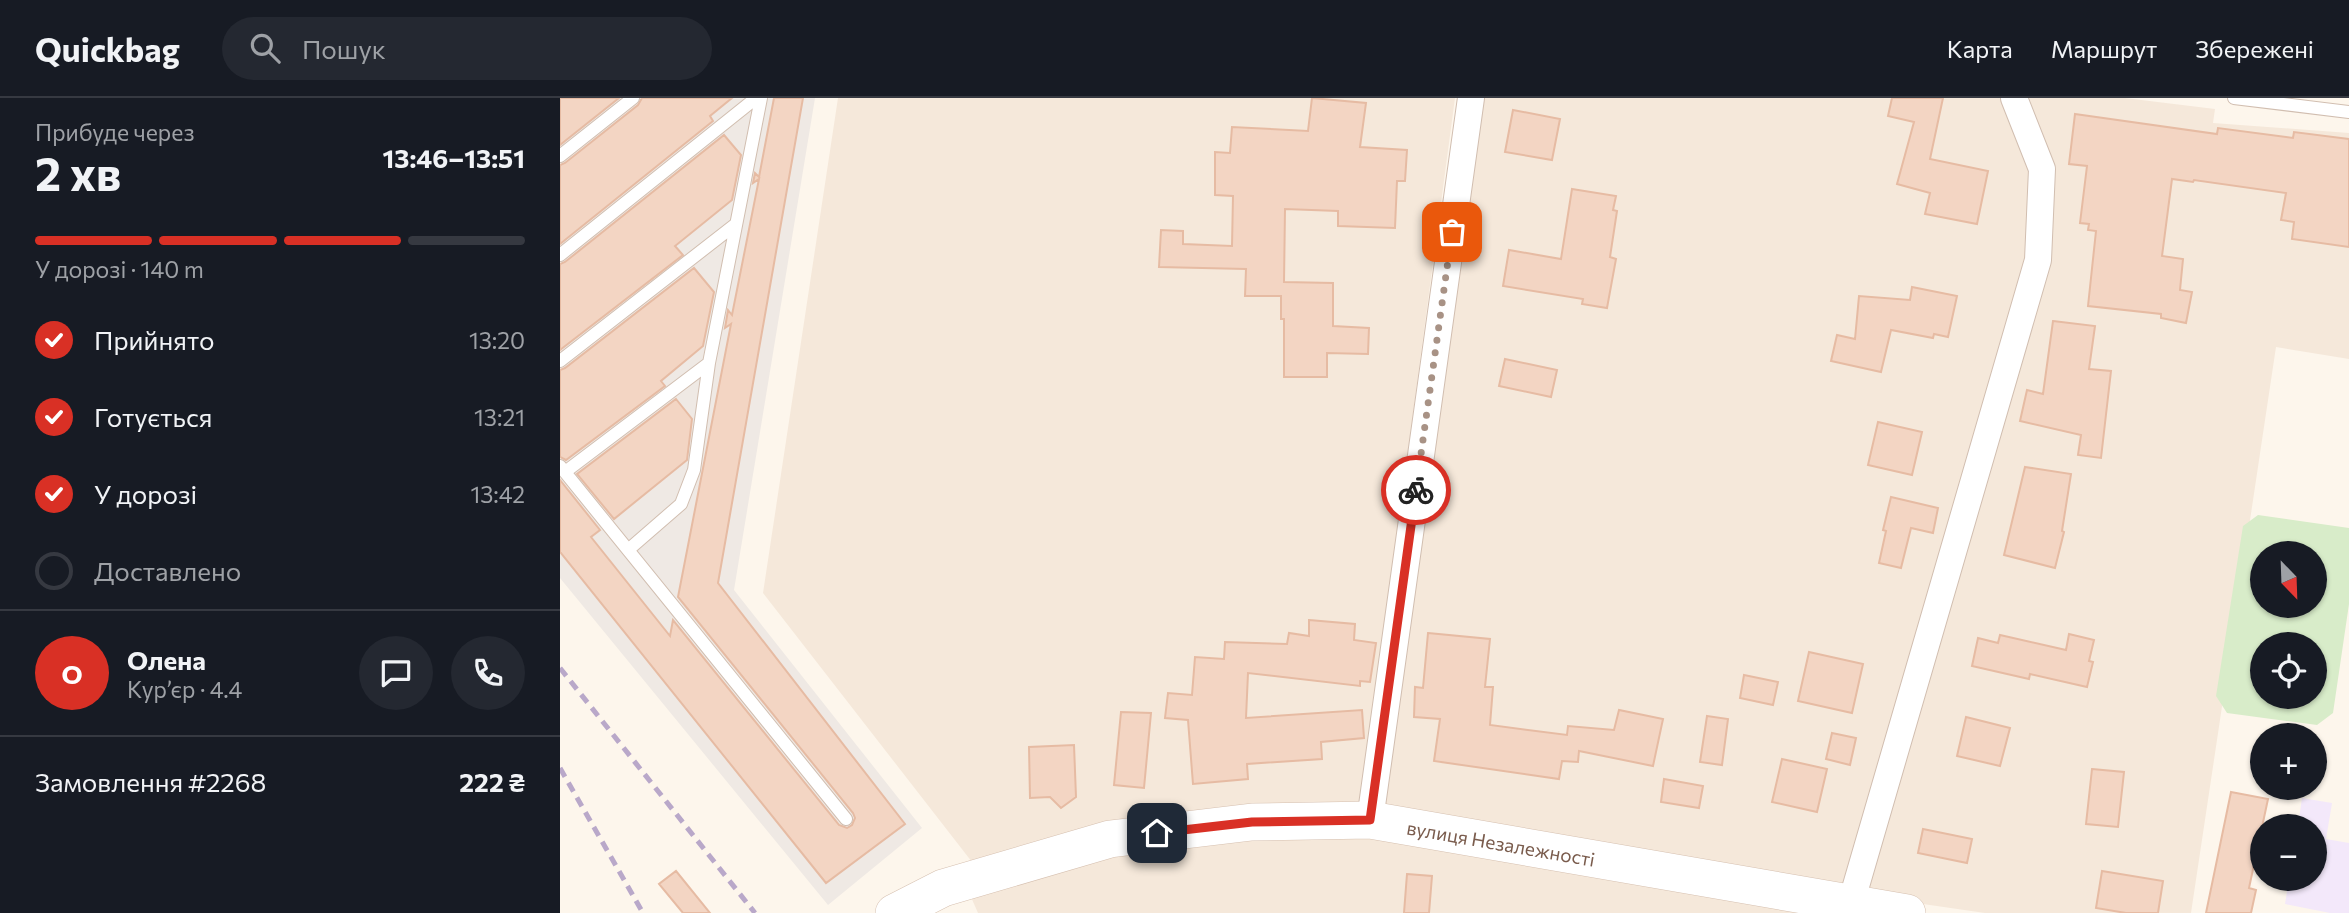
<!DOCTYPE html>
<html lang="uk">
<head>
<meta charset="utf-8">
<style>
  body { margin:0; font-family:Commissioner,sans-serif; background:#242831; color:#f1f3f6; height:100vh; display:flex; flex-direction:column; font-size:26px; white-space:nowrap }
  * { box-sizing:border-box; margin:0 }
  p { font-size:23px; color:#9ea1a6 }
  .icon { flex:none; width:38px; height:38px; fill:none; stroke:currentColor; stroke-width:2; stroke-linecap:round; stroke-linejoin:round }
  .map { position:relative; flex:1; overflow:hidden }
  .sheet { display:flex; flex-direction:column; background:#171b24; width:560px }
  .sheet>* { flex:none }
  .needle { width:46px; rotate:157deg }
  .buttons { position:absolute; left:1690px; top:443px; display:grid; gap:14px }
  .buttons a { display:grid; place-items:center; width:77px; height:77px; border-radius:50%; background:#171b24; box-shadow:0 2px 5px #0004; font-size:35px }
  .pin { position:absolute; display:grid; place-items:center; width:60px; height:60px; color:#fff; margin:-30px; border-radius:14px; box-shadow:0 4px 10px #0006 }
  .courier { position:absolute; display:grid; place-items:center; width:70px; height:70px; margin:-35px; border:5px solid #d93025; border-radius:50%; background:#fff; color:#222; box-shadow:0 2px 9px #0007 }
  .head em { font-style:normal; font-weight:700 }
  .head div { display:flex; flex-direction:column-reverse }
  .head { display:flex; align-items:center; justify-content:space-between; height:119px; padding:0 35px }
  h1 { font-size:46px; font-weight:700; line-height:52px }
  .bar { display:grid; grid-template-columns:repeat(4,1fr); gap:10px 7px; align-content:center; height:84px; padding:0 35px }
  .bar i { height:9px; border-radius:5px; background:#363941 }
  .bar .current { background:#d93025 }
  .bar p { grid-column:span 4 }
  .line { display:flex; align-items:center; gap:18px; padding:0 35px; border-top:2px solid #363941 }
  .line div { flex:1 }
  .round { display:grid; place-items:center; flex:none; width:74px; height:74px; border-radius:37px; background:#242831 }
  ol { padding:0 35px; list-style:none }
  li { display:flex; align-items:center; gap:21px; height:77px }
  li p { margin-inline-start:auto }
  li .icon { padding:7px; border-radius:50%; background:#d93025; color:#fff; stroke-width:4 }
  li:last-child { color:#9ea1a6 }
  li i { width:38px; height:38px; border:4px solid #363941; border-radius:50% }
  header { display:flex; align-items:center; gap:42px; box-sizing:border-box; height:98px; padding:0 35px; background:#171b24; border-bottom:2px solid #363941 }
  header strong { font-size:33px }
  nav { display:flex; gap:38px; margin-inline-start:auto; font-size:24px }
  .search { width:490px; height:63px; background:#242831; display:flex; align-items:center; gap:18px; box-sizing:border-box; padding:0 24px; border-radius:38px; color:#9ea1a6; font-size:26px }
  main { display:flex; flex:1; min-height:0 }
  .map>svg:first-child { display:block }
  .residential { fill:#f5e8da }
  .industrial { fill:#efe9e4 }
  .education { fill:#f3e8fa }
  .green { fill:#d8ecc9; fill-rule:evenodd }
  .building { fill:#f3d5c3; stroke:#e6bba3; stroke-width:2 }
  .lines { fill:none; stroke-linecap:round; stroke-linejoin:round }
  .lane-casing { stroke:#d1beb0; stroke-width:14 }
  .street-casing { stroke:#d1beb0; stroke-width:28 }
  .secondary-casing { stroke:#d6c0b0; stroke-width:38 }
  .lane { stroke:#fff; stroke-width:12 }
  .street { stroke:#fff; stroke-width:26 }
  .secondary { stroke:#fff; stroke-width:37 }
  .rail { stroke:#b9a8c9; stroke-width:5; stroke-dasharray:10 7; stroke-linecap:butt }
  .done { stroke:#a89285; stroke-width:7; stroke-dasharray:0 12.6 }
  .route { stroke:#d93025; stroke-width:9 }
  .labels { text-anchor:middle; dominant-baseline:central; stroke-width:5; stroke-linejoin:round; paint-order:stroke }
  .street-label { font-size:19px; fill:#7a5c4d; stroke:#fffaf3 }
</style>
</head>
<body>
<header>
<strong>Quickbag</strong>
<div class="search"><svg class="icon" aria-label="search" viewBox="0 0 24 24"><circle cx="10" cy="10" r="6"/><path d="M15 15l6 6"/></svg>Пошук</div>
<nav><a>Карта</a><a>Маршрут</a><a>Збережені</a></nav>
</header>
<main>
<section class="sheet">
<div class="head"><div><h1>2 хв</h1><p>Прибуде через</p></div><em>13:46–13:51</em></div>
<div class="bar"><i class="current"></i><i class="current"></i><i class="current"></i><i></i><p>У дорозі · 140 m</p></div>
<ol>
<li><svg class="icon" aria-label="check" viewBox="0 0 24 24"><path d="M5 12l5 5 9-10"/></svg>Прийнято<p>13:20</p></li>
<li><svg class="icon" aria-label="check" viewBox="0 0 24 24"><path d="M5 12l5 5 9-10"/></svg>Готується<p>13:21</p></li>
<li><svg class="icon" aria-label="check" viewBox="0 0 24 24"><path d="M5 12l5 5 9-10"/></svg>У дорозі<p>13:42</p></li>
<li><i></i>Доставлено</li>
</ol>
<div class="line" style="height:126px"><b class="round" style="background:#d93025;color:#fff">О</b><div><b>Олена</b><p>Кур’єр · 4.4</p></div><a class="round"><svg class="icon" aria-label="chat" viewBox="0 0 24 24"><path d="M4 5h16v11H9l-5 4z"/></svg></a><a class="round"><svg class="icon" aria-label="phone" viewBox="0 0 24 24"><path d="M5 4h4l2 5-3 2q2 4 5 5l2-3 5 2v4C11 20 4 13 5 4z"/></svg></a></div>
<div class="line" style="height:91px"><div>Замовлення #2268</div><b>222 ₴</b></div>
</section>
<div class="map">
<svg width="1789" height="815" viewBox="0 0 1789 815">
  <rect width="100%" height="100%" fill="#fdf6ec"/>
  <path class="residential" d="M278 0H895L801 705 412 764 203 495Z
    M922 0H1448L1476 70 1472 149 1283 793 824 710Z
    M1469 0H1565L1655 11 1653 25 1789 35V261L1716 249 1631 815H1425L1301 797 1493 67Z
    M797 728 1278 815H418L411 799 497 765Z"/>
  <path class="industrial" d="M0 0H255L174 492 362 730 268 807 0 480Z"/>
  <path class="education" d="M1742 700 1772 705 1766 741 1789 745V815H1770L1725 806 1729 781 1755 780V728H1738Z"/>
  <path class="green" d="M1698 417 1789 430V506L1773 615 1757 627 1667 615 1656 598 1683 428ZM1703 455H1755V508H1703ZM1703 546H1755V598H1703Z"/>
  <path class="building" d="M0 0H59L0 47Z
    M82 0H172L150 18 153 23 0 146V67L5 65 78 7Z
    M214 0H243L158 485 345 726 266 785 0 454V382L40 432 31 439 110 538 113 522 279 727 287 730 292 727 295 720 293 715 118 499 171 226 165 230 168 212 172 217 199 81 193 85 195 75 199 79Z
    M752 0 806 5 800 49 847 52 845 83H837L835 130 778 128V113L725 111 724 184 773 185V228L809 230 808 256 767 255V279H724V221H721V198H685L686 171 599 169 601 132 623 133V146L672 148 673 98 655 97V54L670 55 672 29 748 33Z
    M1332 0H1383L1370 61 1428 73 1417 126 1365 116 1370 95 1337 86 1354 24 1328 18Z
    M953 12 1000 21 992 62 945 54Z
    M1515 16 1657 36 1658 30 1733 40 1734 34 1789 41V149L1732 141 1734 124 1721 122 1726 95 1634 82 1633 84 1612 81 1602 158 1623 161 1620 192 1632 194 1626 225 1601 220V216L1528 208 1536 133 1528 132 1529 126 1520 125 1527 68 1509 66Z
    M164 37 181 57 172 102 115 148 123 157 0 252V166L5 164Z
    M1012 91 1056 98 1053 112 1057 113 1050 159 1056 161 1047 210 1022 206 1023 201 943 188 949 152 1001 161Z
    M134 170 154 194 143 248 101 283 105 288 6 362 0 359V272L5 270Z
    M1352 189 1397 198 1388 239 1374 236 1373 240 1331 232 1321 274 1271 263 1277 237 1295 241 1299 198 1350 202Z
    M1493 223 1535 228 1529 271 1551 273 1541 360 1518 357 1521 337 1460 323 1467 292 1483 296Z
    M945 261 997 272 991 299 939 288Z
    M116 301 132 321 127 362 54 421 17 376Z
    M1318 324 1362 334 1352 377 1308 367Z
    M1465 369 1511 376 1502 433 1504 434 1495 470 1444 457Z
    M1331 399 1378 410 1373 435 1351 430 1341 470 1319 465 1326 433 1323 432Z
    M749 522 795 526 794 542 816 545 810 584 800 583V588L688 575 686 620 802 612 804 640 761 644 762 661 687 666 688 681 633 686 628 622 605 620 608 595 632 597 635 559 664 561 665 544 727 546 729 535 749 538Z
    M868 535 930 541 925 589H933L930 627 1007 637 1008 628 1054 632 1059 612 1103 621 1093 668 1019 653 1018 664 1002 663 999 681 874 663 880 621 854 619 855 589 863 590Z
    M1509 536 1534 542 1529 563 1533 564 1527 589 1470 576 1469 581 1412 568 1418 540 1438 545 1440 537 1506 552Z
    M1249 554 1303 566 1292 615 1238 603Z
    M1184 577 1218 584 1213 607 1180 600Z
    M561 614 591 615 584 690 554 687Z
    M1147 618 1168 621 1162 667 1140 664Z
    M1406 619 1450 630 1440 668 1397 658Z
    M1272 635 1296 640 1290 667 1266 661Z
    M514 647 516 699 501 710 490 699 470 700 469 649Z
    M1222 661 1267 671 1257 714 1212 704Z
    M1532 671 1564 674 1558 729 1526 726Z
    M1104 681 1143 688 1139 710 1101 704Z
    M1671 694 1708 701 1689 790 1696 792 1691 815H1646Z
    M1363 731 1412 741 1407 765 1358 755Z
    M116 773 150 815H123L99 786Z
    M1542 773 1603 783 1598 815H1566L1536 810Z
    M847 776 872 778 869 815H844Z"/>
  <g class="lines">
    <g class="lane-casing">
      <path id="lane" d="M1674 0 1789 14
        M0 58 73 0
        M0 157 196 0
        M0 263 176 126
        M0 368 286 721
        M5 374 149 265
        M68 452 121 406 134 372 149 265 201 0"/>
    </g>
    <g class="street-casing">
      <path id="street" d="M810 722 911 0
        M1291 805 1478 162 1482 71 1454 0"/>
    </g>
    <g class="secondary-casing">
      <g id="secondary">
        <path id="s1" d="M334 815 383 790 550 741 692 724 810 722 1347 815"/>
      </g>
    </g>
    <use href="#lane" class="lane"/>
    <use href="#street" class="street"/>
    <use href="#secondary" class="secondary"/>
    <path class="rail" d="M0 570 195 815
      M0 670 83 815"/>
  </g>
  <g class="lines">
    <path class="done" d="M856 392 892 134"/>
    <path class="route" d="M597 735 692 724 810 722 856 392"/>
  </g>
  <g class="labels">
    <g class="street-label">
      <text stroke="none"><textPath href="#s1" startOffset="623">вулиця Незалежності</textPath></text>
    </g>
  </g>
</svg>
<div class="buttons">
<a><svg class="needle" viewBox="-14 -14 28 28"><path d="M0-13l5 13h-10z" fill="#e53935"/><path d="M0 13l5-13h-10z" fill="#9ea1a6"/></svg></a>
<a><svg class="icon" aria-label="locate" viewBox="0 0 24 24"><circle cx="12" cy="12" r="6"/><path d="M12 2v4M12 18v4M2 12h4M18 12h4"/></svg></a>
<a>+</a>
<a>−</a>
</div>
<div class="pin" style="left:892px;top:134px;background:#ea580c"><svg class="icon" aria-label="bag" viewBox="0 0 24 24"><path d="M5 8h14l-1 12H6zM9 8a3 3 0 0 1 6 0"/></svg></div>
<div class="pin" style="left:597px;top:735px;background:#1f2937"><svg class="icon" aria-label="home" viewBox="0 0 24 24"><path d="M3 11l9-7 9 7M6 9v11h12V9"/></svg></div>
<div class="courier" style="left:856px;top:392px"><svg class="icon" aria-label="bike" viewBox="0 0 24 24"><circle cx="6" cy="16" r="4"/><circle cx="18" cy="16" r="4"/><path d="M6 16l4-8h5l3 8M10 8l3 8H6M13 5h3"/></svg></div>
</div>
</main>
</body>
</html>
